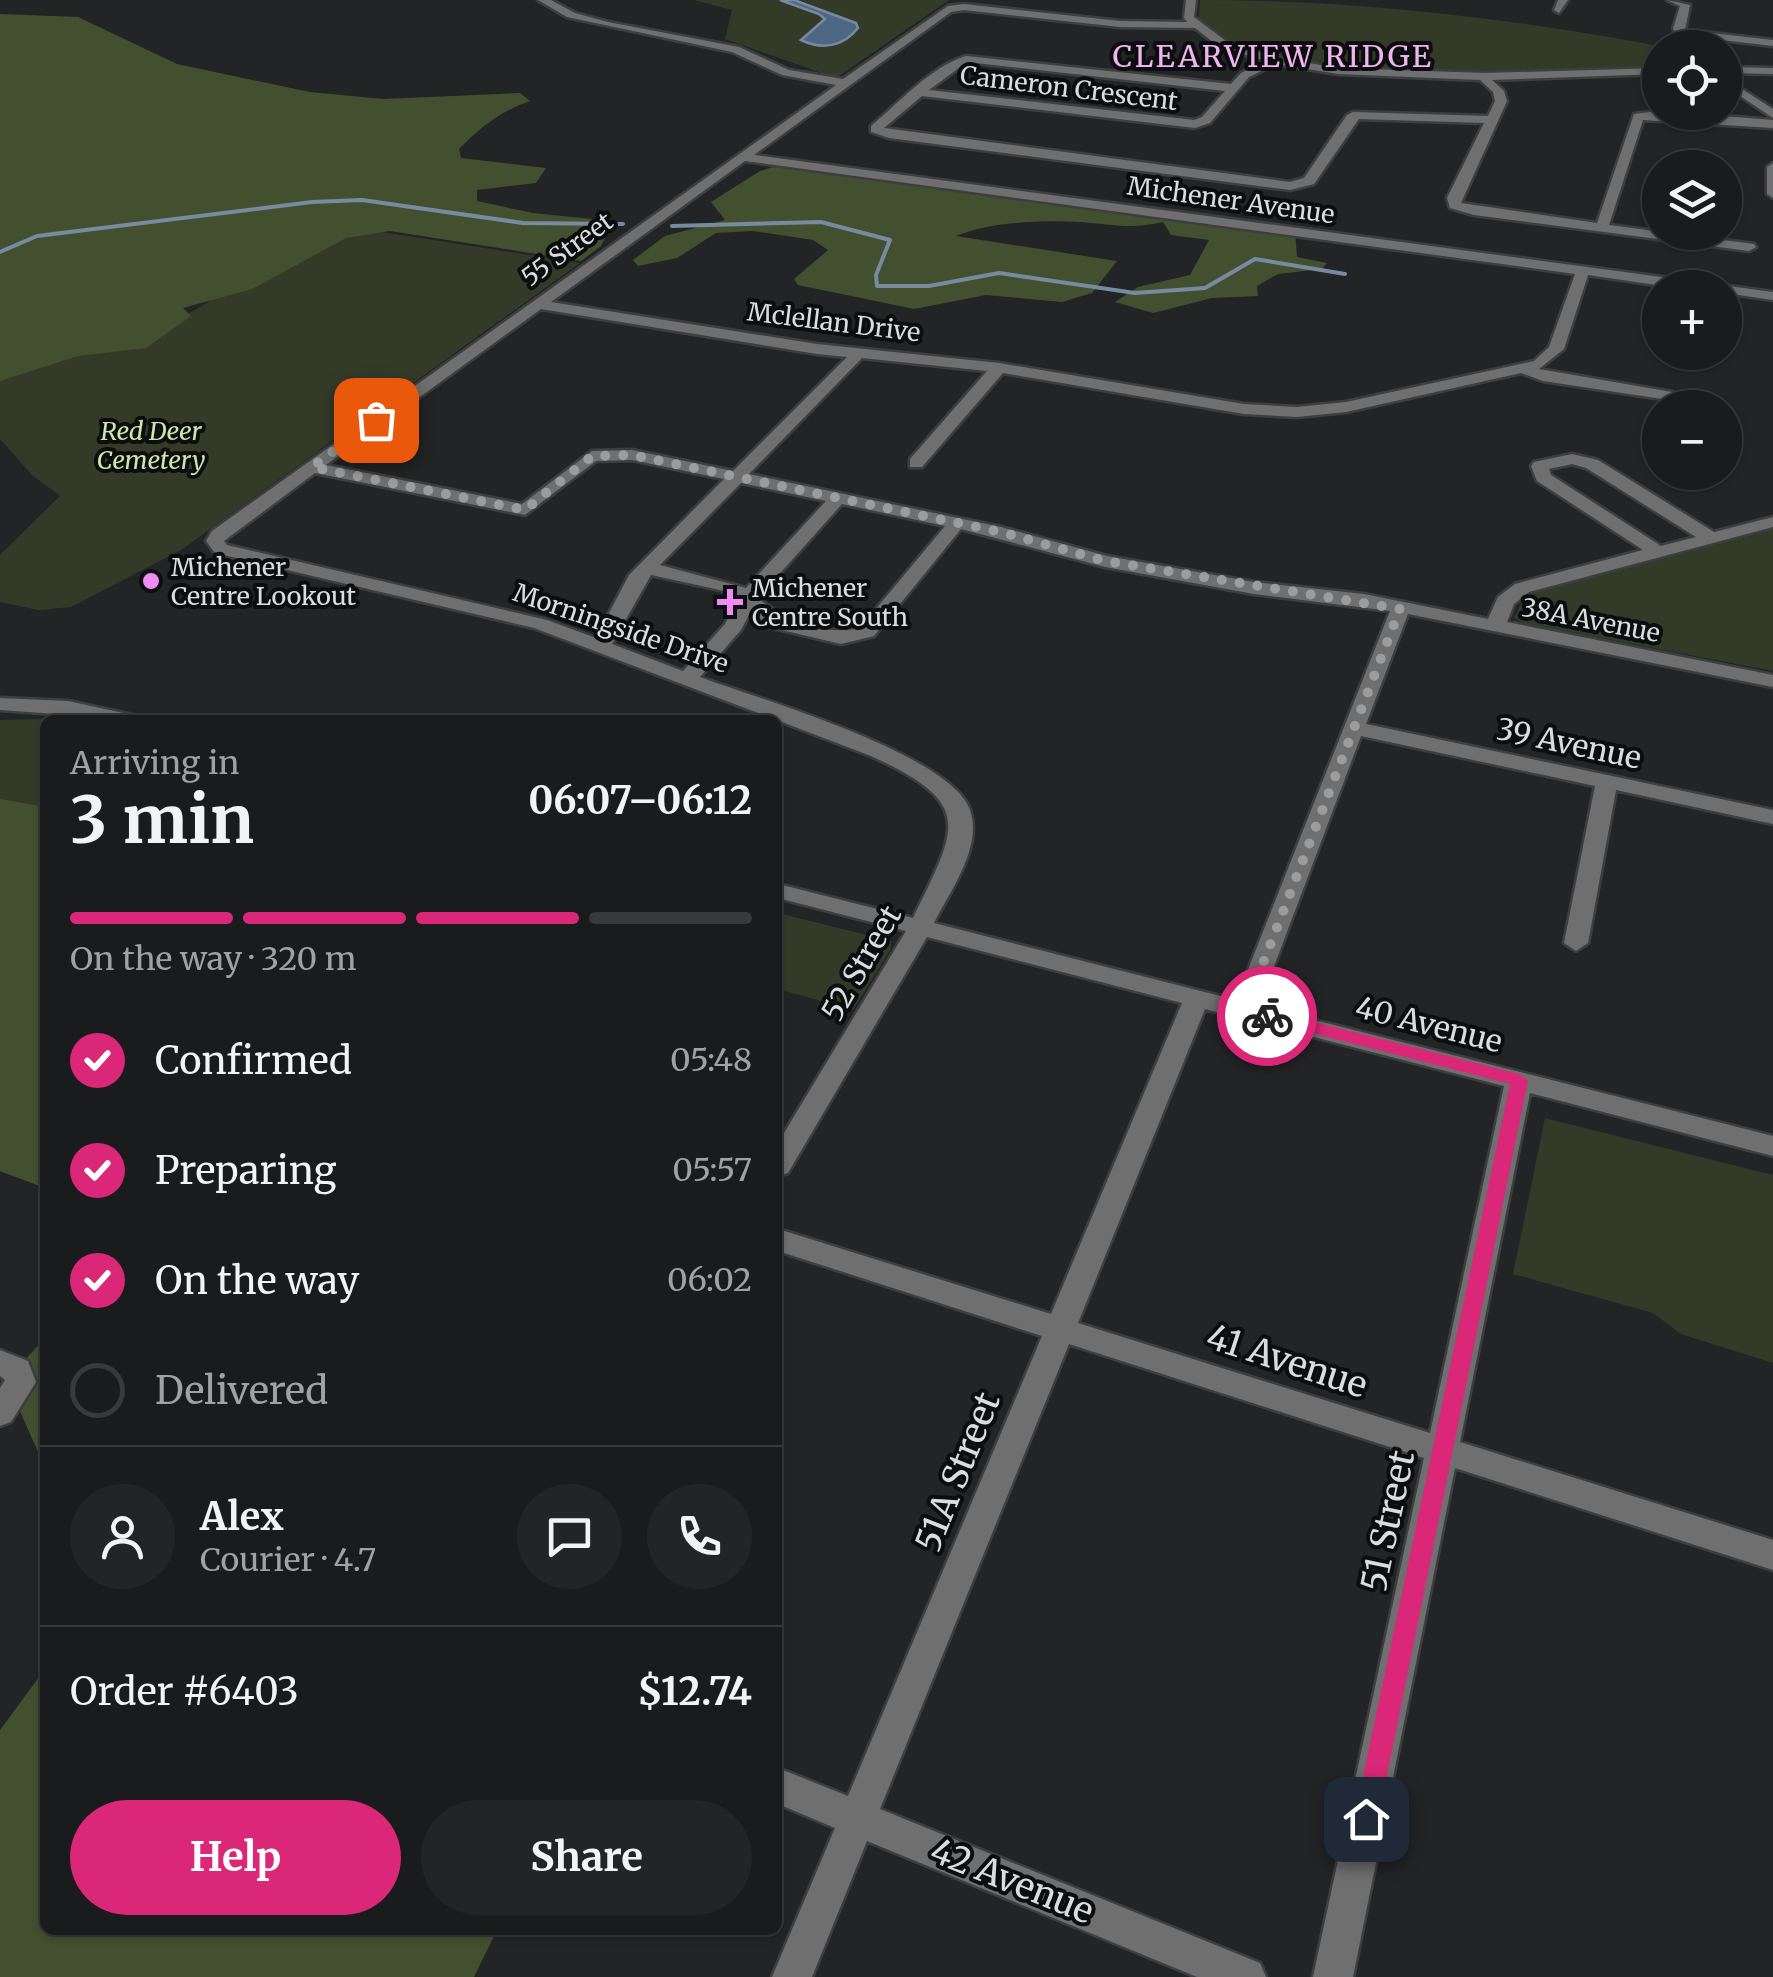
<!DOCTYPE html>
<html lang="en">
<head>
<meta charset="utf-8">
<style>
  body { margin:0; font-family:Merriweather,serif; background:#232425; color:#f1f3f6; height:100vh; display:flex; flex-direction:column; font-size:38px; white-space:nowrap }
  * { box-sizing:border-box; margin:0 }
  p { font-size:32px; color:#9fa1a3 }
  .icon { flex:none; width:55px; height:55px; fill:none; stroke:currentColor; stroke-width:2; stroke-linecap:round; stroke-linejoin:round }
  .map { position:relative; flex:1; overflow:hidden }
  .details { position:absolute; left:40px; top:715px; width:742px; height:1220px; display:flex; flex-direction:column; background:#1a1b1c; border-radius:15px; box-shadow:0 2px 8px #0004,0 0 0 2px #38393b }
  .details>* { flex:none }
  .buttons { position:absolute; left:1642px; top:30px; display:grid; gap:20px }
  .buttons a { display:grid; place-items:center; width:100px; height:100px; border-radius:50%; background:#1a1b1c; box-shadow:0 2px 8px #0004,0 0 0 2px #38393b; font-size:50px }
  .pin { position:absolute; display:grid; place-items:center; width:85px; height:85px; color:#fff; margin:-42px; border-radius:20px; box-shadow:0 5px 15px #0006 }
  .courier { position:absolute; display:grid; place-items:center; width:100px; height:100px; margin:-50px; border:8px solid #db2777; border-radius:50%; background:#fff; color:#222; box-shadow:0 2px 12px #0007 }
  .summary em { font-style:normal; font-weight:700 }
  .summary div { display:flex; flex-direction:column-reverse }
  .summary { display:flex; align-items:center; justify-content:space-between; height:170px; padding:0 30px }
  h1 { font-size:65px; font-weight:700; line-height:75px }
  .bar { display:grid; grid-template-columns:repeat(4,1fr); gap:15px 10px; align-content:center; height:120px; padding:0 30px }
  .bar i { height:12px; border-radius:8px; background:#38393b }
  .bar .active { background:#db2777 }
  .bar p { grid-column:span 4 }
  .line { display:flex; align-items:center; gap:25px; padding:0 30px; border-top:2px solid #38393b }
  .line div { flex:1 }
  .round { display:grid; place-items:center; flex:none; width:105px; height:105px; border-radius:52px; background:#232425 }
  ol { padding:0 30px; list-style:none }
  li { display:flex; align-items:center; gap:30px; height:110px }
  li p { margin-inline-start:auto }
  li .icon { padding:10px; border-radius:50%; background:#db2777; color:#fff; stroke-width:4 }
  li:last-child { color:#9fa1a3 }
  li i { width:55px; height:55px; border:5px solid #38393b; border-radius:50% }
  .button { display:flex; gap:20px; margin-top:auto; padding:20px 30px }
  .button a { flex:1; height:115px; border-radius:60px; background:#db2777; color:#fff; font-size:40px; font-weight:700; line-height:115px; text-align:center }
  .button a+a { background:#232425; color:#f1f3f6 }
  .map>svg:first-child { display:block }
  .green { fill:#333b28 }
  .forest { fill:#43502f }
  .water { fill:#4e6784; stroke:#788a9f; stroke-width:2.5 }
  .lines { fill:none; stroke-linecap:round; stroke-linejoin:round }
  .stream { stroke:#788a9f; stroke-width:4 }
  .minor-casing { stroke:#3c3e40; stroke-width:5 }
  .minor { fill:#706f6f; fill-rule:evenodd }
  .route { fill:#db2777 }
  .done { stroke:#9a9c9d; stroke-width:10; stroke-dasharray:0 18 }
  .poi-dot { fill:#f08bf5; stroke:#0c0d0e; stroke-width:4 }
  .labels { text-anchor:middle; dominant-baseline:central; stroke-width:8; stroke-linejoin:round; paint-order:stroke }
  .far-street-label { font-size:25px; fill:#dbdcdd; stroke:#0c0d0e }
  .far-park-label { font-size:25px; font-style:italic; fill:#cee8ab; stroke:#0c0d0e }
  .far-poi-label { font-size:25px; fill:#dbdcdd; stroke:#0c0d0e; text-anchor:start }
  .far-quarter-label { font-size:30px; letter-spacing:2.5px; fill:#eeb5ef; stroke:#0c0d0e }
  .street-label { font-size:30px; fill:#dbdcdd; stroke:#0c0d0e }
  .near-street-label { font-size:35px; fill:#dbdcdd; stroke:#0c0d0e }
</style>
</head>
<body>
<div class="map">
<svg width="1773" height="1977" viewBox="0 0 1773 1977">
  <rect width="100%" height="100%" fill="#222426"/>
  <path class="green" d="M694 0H949L836 78 725 39 732 10Z
    M1200 0C1355 0 1512 18 1664 47L1660 48V67C1563 70 1261 95 1199 17Z
    M382 232 580 263 181 550 71 607 38 610 0 602V555L60 496 32 475 0 439V377L53 360 133 345 327 235Z
    M1773 525V671L1523 623 1514 618 1525 596 1541 590Z
    M44 719 47 720 45 1188 0 1171V720Z
    M778 913 891 941V949L853 1010 778 989Z
    M1545 1118 1773 1175V1363L1681 1334 1653 1313 1513 1274Z"/>
  <path class="forest" d="M0 14 78 17 177 64 310 92 383 99 520 93 530 101C499 112 482 126 459 149L461 158 546 168 536 183 477 190V201L533 213 602 220 608 232 601 246 581 261 390 231 346 238 252 289 183 308 191 316 146 348 78 356 0 381Z
    M786 163 1295 231 1297 257 1327 263 1322 269 1278 274 1257 286 1258 296 1212 298 1153 313 1115 302 1138 287 1190 275 1209 240 1171 235 1163 222C1127 230 1113 224 1079 222 1039 220 992 222 956 236L1117 261 1092 293 1062 302 986 295 914 309 798 285 794 279 828 250 813 240 753 231 716 233 677 258 638 266 633 260 665 236 725 220 711 202 760 171Z
    M0 799 45 807V1188L0 1171Z
    M45 1338V1468L16 1402 15 1371Z
    M45 1669V1930H497L474 1977H0V1730Z"/>
  <path class="water" d="M780 0H794L856 23 858 28C843 47 822 50 801 40L825 19 819 14Z"/>
  <g class="lines">
    <path class="stream" d="M672 226 821 222 890 240 876 275 877 286H929L999 273 1135 293 1205 288 1255 259 1345 274
      M0 252 37 236 312 202 362 200 523 223 623 224"/>
    <g class="minor-casing">
      <path id="minor" d="M538 0H551L575 13 608 22 739 47 789 70 843 79 948 6 964 4 1120 21 1187 22 1184 18 1186 0H1196L1194 17 1226 41 1274 57 1338 68 1485 73 1660 68V74L1492 80 1504 91 1507 101 1461 203 1597 223 1634 114 1659 111 1773 120V128L1643 120 1609 225 1754 244 1756 247 1749 251 1474 215 1450 208 1447 198 1484 123 1359 119 1314 184 1290 190 889 138 871 132V126C899 103 930 67 966 56L1231 84 1241 73 1265 61 1218 46 1195 28 1120 27 964 10 951 12 754 155 1773 292V300L1725 293V288H1677L1588 275 1564 349 1539 369 1672 392 1683 400 1682 408H1666L1667 402 1662 399 1543 381 1521 373 1346 412 1297 417 1244 414 1003 373 922 467H910V459L987 371 862 358 749 474 1001 527 1107 556 1254 582 1364 594 1488 619 1498 597 1515 584 1643 550 1537 481 1531 466 1534 462 1572 454 1598 460 1714 532 1773 517V527L1529 592 1514 604 1507 622 1773 675V687L1408 614 1366 724 1773 810V824L1616 790 1588 943 1576 951 1564 943 1595 786 1361 736 1259 1006 1773 1136V1156L1530 1093 1460 1442 1773 1540V1570L1455 1468 1353 1977H1313L1424 1458 1069 1344 880 1809 1260 1963 1266 1977H1197L867 1841 812 1977H772L835 1828 778 1804V1768L848 1796 1042 1336 778 1251V1229L1051 1314 1182 1003 927 937 788 1173 778 1176V1143L906 931 778 898V884L913 918C957 827 976 804 871 756L534 628 215 553 206 541 212 531 836 85 782 75 732 52 567 17ZM967 62 1225 91 1202 117 1194 120 929 90ZM1276 64 1338 74 1480 80 1493 92 1495 101 1488 116 1353 112 1347 115 1304 178 1290 182 884 128 922 96 1195 128 1210 123 1249 77ZM745 161 1575 274 1549 347 1534 361 1346 402 1297 407 1244 404 999 363 817 344 551 302ZM541 309 817 354 847 357 733 471 632 450 592 451 522 504 326 465ZM632 460 724 479 629 575 596 638 547 620 227 545 224 541 315 473 525 515 596 461ZM1572 464 1586 468 1696 537 1661 546 1551 475 1549 469ZM741 483 826 501 746 588 660 565ZM842 504 945 526 860 628C823 636 786 622 758 598ZM961 529 1105 567 1254 594 1390 611 1236 1000 934 923C950 891 983 847 970 810 951 754 756 698 700 677L741 630 751 611 769 627 841 644 874 636ZM651 575 729 592 737 600 725 624 683 671 612 644ZM1205 1009 1504 1086 1430 1433 1078 1323Z
        M1558 0H1568L1559 13 1554 10Z
        M1667 0 1690 5 1685 30 1773 40V46L1678 35 1673 29 1680 6Z
        M1725 67 1773 68V74L1725 73Z
        M1725 78 1773 109V118L1725 86Z
        M1773 163V198L1767 194V167Z
        M0 698 68 701 137 716 140 720 0 710Z
        M0 1350 28 1361 36 1382 11 1422 0 1426V1388L5 1380 0 1376Z"/>
    </g>
    <use href="#minor" class="minor"/>
  </g>
  <path class="route" d="M1267 1010 1519 1074 1528 1080 1378 1819 1375 1828 1366 1831 1357 1828 1354 1819 1510 1084 1261 1020V1012Z"/>
  <g class="lines">
    <path class="done" d="M376 420 312 467 525 510 592 456 632 455 1001 532 1105 561 1400 609 1245 1010 1267 1016"/>
  </g>
  <g class="poi-dot">
    <circle cx="151" cy="581" r="10"/>
    <path d="M725 587h10v10h10v10h-10v10h-10v-10h-10v-10h10z"/>
  </g>
  <g class="labels">
    <g class="far-street-label">
      <text transform="translate(1069 88) rotate(7)">Cameron Crescent</text>
      <text transform="translate(1231 200) rotate(8)">Michener Avenue</text>
      <text transform="translate(567 249) rotate(-36)">55 Street</text>
      <text transform="translate(834 322) rotate(7)">Mclellan Drive</text>
      <text transform="translate(1591 620) rotate(11)">38A Avenue</text>
      <text transform="translate(621 628) rotate(19)">Morningside Drive</text>
    </g>
    <g class="far-park-label">
      <text x="151" y="431">Red Deer<tspan x="151" dy="29">Cemetery</tspan></text>
    </g>
    <g class="far-poi-label">
      <text x="171" y="567">Michener<tspan x="171" dy="29">Centre Lookout</tspan></text>
      <text x="752" y="588">Michener<tspan x="752" dy="29">Centre South</tspan></text>
    </g>
    <g class="far-quarter-label">
      <text x="1273" y="56">CLEARVIEW RIDGE</text>
    </g>
    <g class="street-label">
      <text transform="translate(1569 743) rotate(12)">39 Avenue</text>
      <text transform="translate(861 963) rotate(-60)">52 Street</text>
      <text transform="translate(1429 1024) rotate(14)">40 Avenue</text>
    </g>
    <g class="near-street-label">
      <text transform="translate(1287 1361) rotate(18)">41 Avenue</text>
      <text transform="translate(958 1472) rotate(-68)">51A Street</text>
      <text transform="translate(1388 1521) rotate(-78)">51 Street</text>
      <text transform="translate(1012 1881) rotate(22)">42 Avenue</text>
    </g>
  </g>
</svg>
<div class="buttons">
<a><svg class="icon" aria-label="locate" viewBox="0 0 24 24"><circle cx="12" cy="12" r="6"/><path d="M12 2v4M12 18v4M2 12h4M18 12h4"/></svg></a>
<a><svg class="icon" aria-label="layers" viewBox="0 0 24 24"><path d="M12 4l9 5-9 5-9-5zM3 14l9 5 9-5"/></svg></a>
<a>+</a>
<a>−</a>
</div>
<div class="pin" style="left:376px;top:420px;background:#ea580c"><svg class="icon" aria-label="bag" viewBox="0 0 24 24"><path d="M5 8h14l-1 12H6zM9 8a3 3 0 0 1 6 0"/></svg></div>
<div class="pin" style="left:1366px;top:1819px;background:#1f2937"><svg class="icon" aria-label="home" viewBox="0 0 24 24"><path d="M3 11l9-7 9 7M6 9v11h12V9"/></svg></div>
<div class="courier" style="left:1267px;top:1016px"><svg class="icon" aria-label="bike" viewBox="0 0 24 24"><circle cx="6" cy="16" r="4"/><circle cx="18" cy="16" r="4"/><path d="M6 16l4-8h5l3 8M10 8l3 8H6M13 5h3"/></svg></div>
<section class="details">
<div class="summary"><div><h1>3 min</h1><p>Arriving in</p></div><em>06:07–06:12</em></div>
<div class="bar"><i class="active"></i><i class="active"></i><i class="active"></i><i></i><p>On the way · 320 m</p></div>
<ol>
<li><svg class="icon" aria-label="check" viewBox="0 0 24 24"><path d="M5 12l5 5 9-10"/></svg>Confirmed<p>05:48</p></li>
<li><svg class="icon" aria-label="check" viewBox="0 0 24 24"><path d="M5 12l5 5 9-10"/></svg>Preparing<p>05:57</p></li>
<li><svg class="icon" aria-label="check" viewBox="0 0 24 24"><path d="M5 12l5 5 9-10"/></svg>On the way<p>06:02</p></li>
<li><i></i>Delivered</li>
</ol>
<div class="line" style="height:180px"><a class="round"><svg class="icon" aria-label="person" viewBox="0 0 24 24"><circle cx="12" cy="8" r="4"/><path d="M4 21q1-7 8-7t8 7"/></svg></a><div><b>Alex</b><p>Courier · 4.7</p></div><a class="round"><svg class="icon" aria-label="chat" viewBox="0 0 24 24"><path d="M4 5h16v11H9l-5 4z"/></svg></a><a class="round"><svg class="icon" aria-label="phone" viewBox="0 0 24 24"><path d="M5 4h4l2 5-3 2q2 4 5 5l2-3 5 2v4C11 20 4 13 5 4z"/></svg></a></div>
<div class="line" style="height:130px"><div>Order #6403</div><b>$12.74</b></div>
<div class="button"><a>Help</a><a>Share</a></div>
</section>
</div>
</body>
</html>
